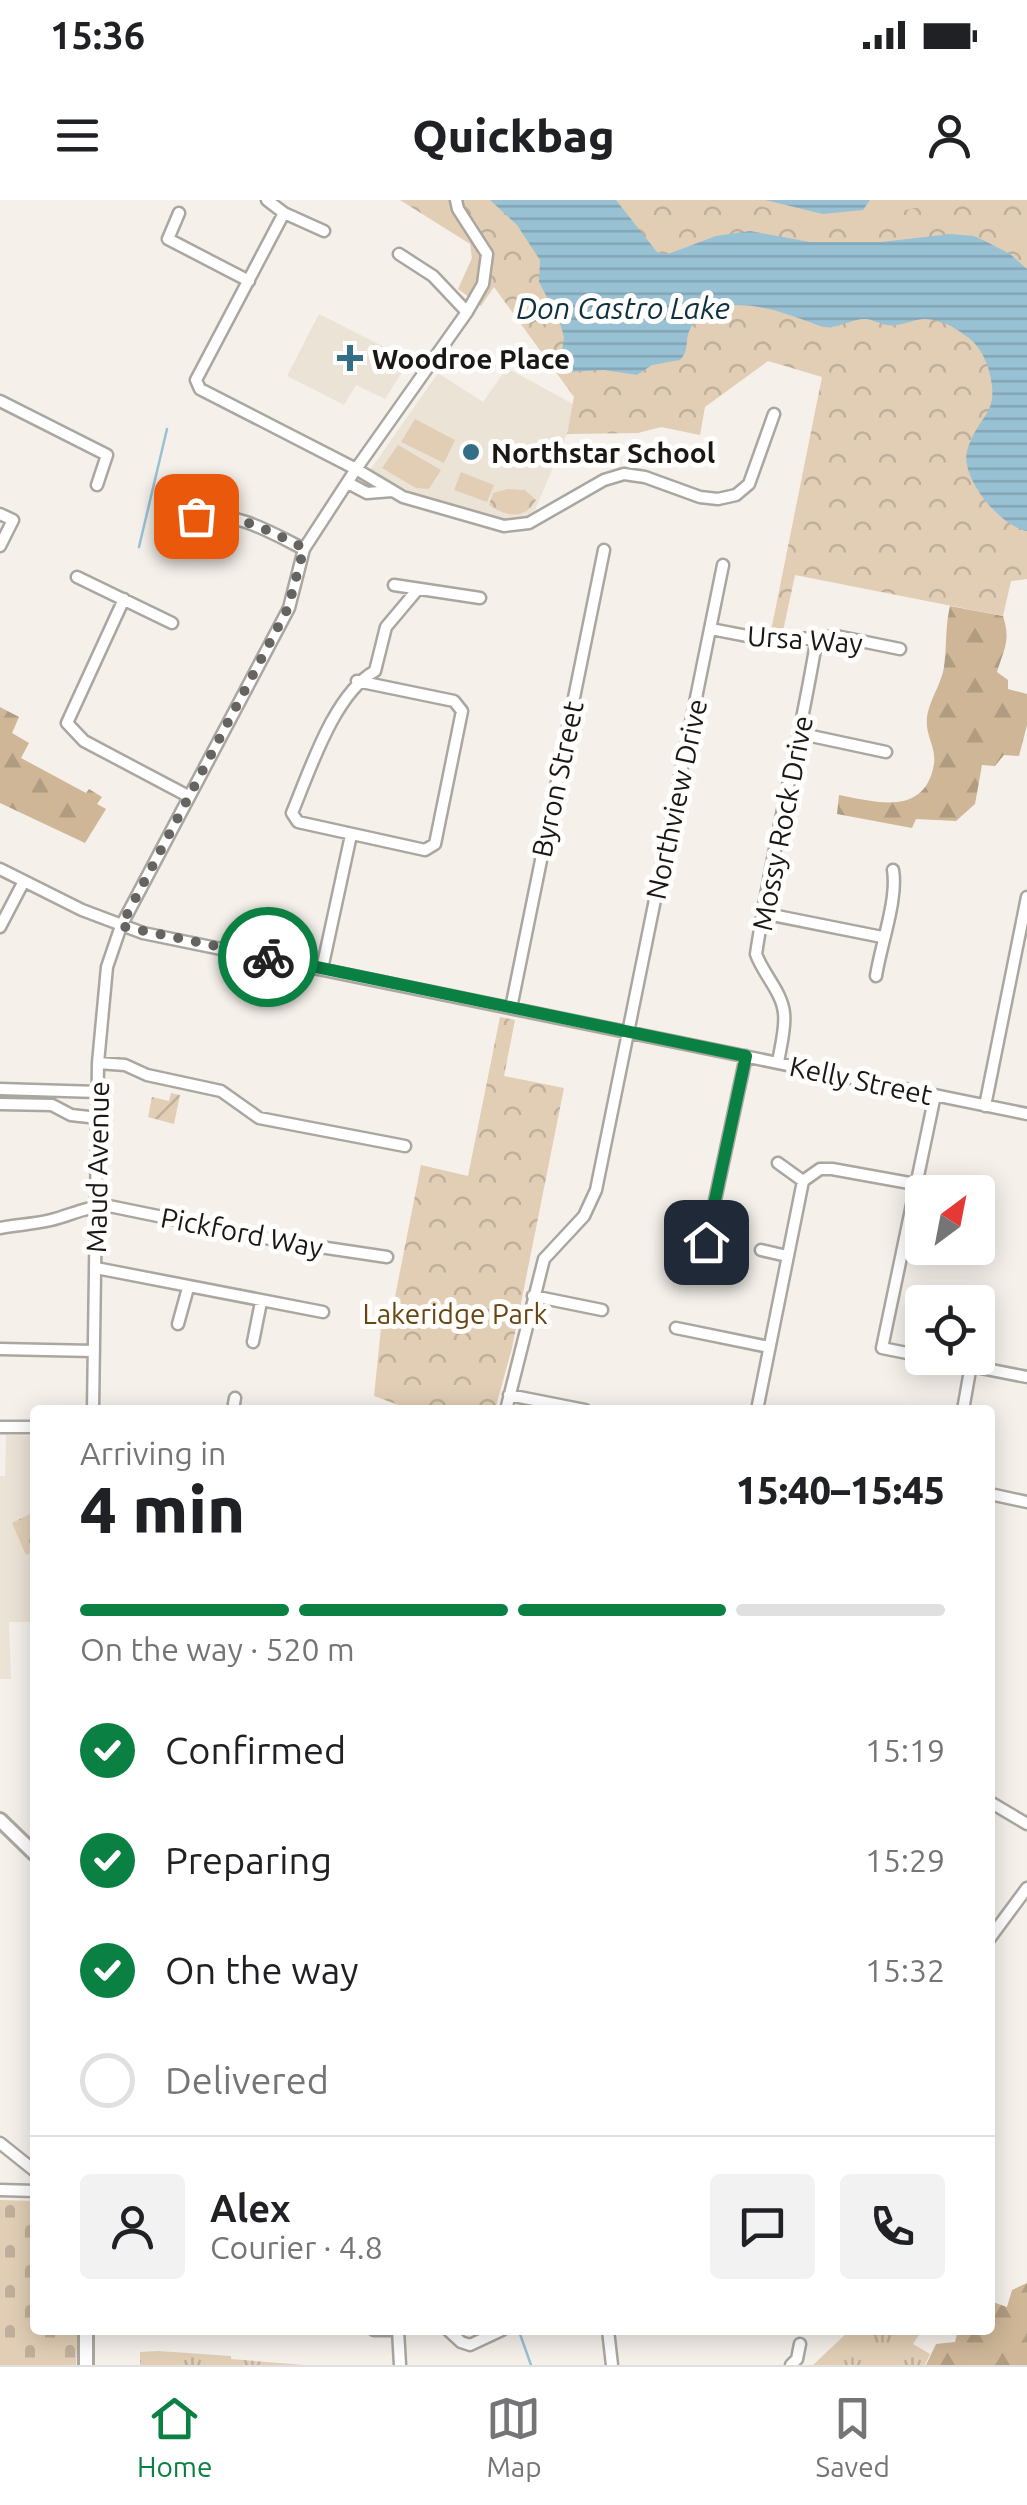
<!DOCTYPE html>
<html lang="en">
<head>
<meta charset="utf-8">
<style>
  body { margin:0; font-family:Ubuntu,sans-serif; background:#f2f2f2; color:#202124; height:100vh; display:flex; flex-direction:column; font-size:38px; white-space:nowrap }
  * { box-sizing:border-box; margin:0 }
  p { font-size:32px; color:#757577 }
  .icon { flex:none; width:55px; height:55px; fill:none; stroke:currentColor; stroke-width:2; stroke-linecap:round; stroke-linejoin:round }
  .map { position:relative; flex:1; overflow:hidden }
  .details { position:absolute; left:30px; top:1205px; width:965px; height:930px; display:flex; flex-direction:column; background:#fff; border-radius:10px; box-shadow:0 5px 25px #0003 }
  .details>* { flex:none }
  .needle { width:65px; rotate:32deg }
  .fabs { position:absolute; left:905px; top:975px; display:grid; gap:20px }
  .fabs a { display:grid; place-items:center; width:90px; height:90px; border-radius:10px; background:#fff; box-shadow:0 5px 25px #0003; font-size:50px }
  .pin { position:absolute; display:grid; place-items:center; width:85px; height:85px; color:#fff; margin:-42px; border-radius:20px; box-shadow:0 5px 15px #0006 }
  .courier { position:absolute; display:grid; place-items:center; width:100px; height:100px; margin:-50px; border:8px solid #0b8043; border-radius:50%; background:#fff; color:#222; box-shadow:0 2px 12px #0007 }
  .head em { font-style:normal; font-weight:800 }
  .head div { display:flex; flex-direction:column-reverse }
  .head { display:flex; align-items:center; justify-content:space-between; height:170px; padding:0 50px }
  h1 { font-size:65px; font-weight:800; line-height:75px }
  .bar { display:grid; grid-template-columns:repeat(4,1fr); gap:15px 10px; align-content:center; height:120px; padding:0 50px }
  .bar i { height:12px; border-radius:8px; background:#e0e0e0 }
  .bar .on { background:#0b8043 }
  .bar p { grid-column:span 4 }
  .line { display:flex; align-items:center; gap:25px; padding:0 50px; border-top:2px solid #e0e0e0 }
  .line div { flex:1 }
  .round { display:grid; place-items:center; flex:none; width:105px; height:105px; border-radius:10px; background:#f2f2f2 }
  ol { padding:0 50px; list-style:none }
  li { display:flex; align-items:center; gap:30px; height:110px }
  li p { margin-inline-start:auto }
  li .icon { padding:10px; border-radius:50%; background:#0b8043; color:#fff; stroke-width:4 }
  li:last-child { color:#757577 }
  li i { width:55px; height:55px; border:5px solid #e0e0e0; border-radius:50% }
  .status { display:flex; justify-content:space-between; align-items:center; height:70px; padding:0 50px; background:#fff; direction:ltr }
  .status svg { height:28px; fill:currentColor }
  header { display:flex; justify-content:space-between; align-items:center; height:130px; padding:0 50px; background:#fff; font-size:45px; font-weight:800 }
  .tabs { display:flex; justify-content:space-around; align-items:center; height:140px; border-top:2px solid #e0e0e0; background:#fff; font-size:28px; color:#757577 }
  .tabs a { display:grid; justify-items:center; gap:5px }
  .tabs .on { color:#0b8043 }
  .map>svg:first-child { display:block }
  .built { fill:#ece3d7 }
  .grass { fill:url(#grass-tufts) }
  .forest { fill:url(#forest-firs) }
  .cemetery { fill:url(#cemetery-stones) }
  .park { fill:url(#park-crowns) }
  .garden { fill:url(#garden-furrows) }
  .pitch { fill:#e1ceb5 }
  .water { fill:url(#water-rules) }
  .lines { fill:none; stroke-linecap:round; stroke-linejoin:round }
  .stream { stroke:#99c1d4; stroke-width:2.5 }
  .minor-casing { stroke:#aaa6a0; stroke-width:15 }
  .major-casing { stroke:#aaa6a0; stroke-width:18 }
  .minor { stroke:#fff; stroke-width:10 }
  .major { stroke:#fff; stroke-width:12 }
  .done { stroke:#666460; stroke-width:10; stroke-dasharray:0 18 }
  .route { stroke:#0b8043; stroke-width:12 }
  .poi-dot { fill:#346d86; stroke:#fffefd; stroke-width:4 }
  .labels { text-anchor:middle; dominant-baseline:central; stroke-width:10; stroke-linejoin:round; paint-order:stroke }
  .poi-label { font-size:28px; font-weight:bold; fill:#191816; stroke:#fffefd; text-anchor:start }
  .street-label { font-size:28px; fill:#191816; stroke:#fffefd }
  .park-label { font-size:28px; fill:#684611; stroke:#fffefd }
  .water-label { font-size:30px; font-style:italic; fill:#0d3140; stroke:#fffefd }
</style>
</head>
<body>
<div class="status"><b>15:36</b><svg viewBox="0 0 49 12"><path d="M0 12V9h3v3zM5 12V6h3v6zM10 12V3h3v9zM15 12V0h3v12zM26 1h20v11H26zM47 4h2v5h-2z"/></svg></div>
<header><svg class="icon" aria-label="menu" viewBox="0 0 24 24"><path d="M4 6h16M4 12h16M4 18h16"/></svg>Quickbag<svg class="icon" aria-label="person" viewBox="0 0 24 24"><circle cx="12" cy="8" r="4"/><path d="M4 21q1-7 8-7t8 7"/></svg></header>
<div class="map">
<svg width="1027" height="2165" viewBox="0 0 1027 2165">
  <defs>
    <pattern id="grass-tufts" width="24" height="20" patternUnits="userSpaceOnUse" patternTransform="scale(2.5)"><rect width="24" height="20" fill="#e1ceb5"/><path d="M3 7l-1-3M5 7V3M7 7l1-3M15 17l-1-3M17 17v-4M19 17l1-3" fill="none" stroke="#c0b09b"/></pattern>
    <pattern id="forest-firs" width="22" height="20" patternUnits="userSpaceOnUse" patternTransform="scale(2.5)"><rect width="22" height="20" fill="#ceb697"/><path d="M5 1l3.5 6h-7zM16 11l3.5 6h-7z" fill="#b09c81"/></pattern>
    <pattern id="cemetery-stones" width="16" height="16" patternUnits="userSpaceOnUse" patternTransform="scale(2.5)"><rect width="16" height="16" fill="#e1ceb5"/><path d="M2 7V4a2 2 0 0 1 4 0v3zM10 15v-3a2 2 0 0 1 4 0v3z" fill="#c0b09b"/></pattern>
    <pattern id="park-crowns" width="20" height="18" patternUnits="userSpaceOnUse" patternTransform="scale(2.5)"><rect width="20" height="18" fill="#e1ceb5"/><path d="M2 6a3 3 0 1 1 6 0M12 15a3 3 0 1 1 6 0" fill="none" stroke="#c0b09b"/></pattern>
    <pattern id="garden-furrows" width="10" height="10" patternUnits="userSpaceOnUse" patternTransform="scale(2.5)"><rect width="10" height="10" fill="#e1ceb5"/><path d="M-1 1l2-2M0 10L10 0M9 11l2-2" fill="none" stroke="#c0b09b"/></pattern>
    <pattern id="water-rules" width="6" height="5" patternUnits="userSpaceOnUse" patternTransform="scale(2.5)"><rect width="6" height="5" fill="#99c1d4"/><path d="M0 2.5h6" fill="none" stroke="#83a5b5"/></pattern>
  </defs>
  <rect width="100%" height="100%" fill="#f5f0ea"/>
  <path class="built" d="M319 114 398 154 408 163 385 199 356 185 344 205 287 176Z
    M507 168 573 204 567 234 533 315 506 323 413 293 370 270 438 173 483 202Z
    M6 1235 35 1236V1422H9L11 1479H0V1276H5Z"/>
  <path class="grass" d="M850 2130H922L913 2144 930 2154 925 2165H813Z
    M158 2151 231 2156V2159L304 2165H140V2152Z"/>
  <path class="forest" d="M950 406 1003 416C1011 440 1004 449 997 472L1008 480V489L1027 494V525L1019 556 1004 555 995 566 982 565 975 604 956 621 916 619 912 628 837 614 839 595C876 602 925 617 934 564 936 549 928 539 927 526 925 505 941 487 944 467 947 446 945 427 950 406Z
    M0 507 19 517 12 533 29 543 21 558 86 593 89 589 102 597 97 604 106 609 85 643 0 603Z
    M1027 2083V2165H926L936 2144 955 2142 958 2130H990V2101L1007 2107 1012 2090Z"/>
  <path class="cemetery" d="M0 2000 35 2001V2130H78L76 2165H0Z"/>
  <path class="park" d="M400 0H1027V379L1011 381 1003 416 795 375 782 436H770L822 177 768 161 705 207 700 235 661 227 638 233 567 234 574 197 494 87 481 106 458 89 472 58 470 44Z
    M508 289 525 290 536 300C525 320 507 317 489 305L493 293Z
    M500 817 515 820 504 876 564 888 512 1148 495 1210H412L374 1196 381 1128 391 1117 421 965 468 976Z
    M34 1312 35 1351 26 1355 12 1323Z"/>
  <path class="garden" d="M171 893 180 895 174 924 148 917 152 897 169 901Z"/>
  <path class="pitch" d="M698 0H953L849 22 815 21 753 4 700 6Z
    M415 219 455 240 444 263 401 242Z
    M398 245 441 270 429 289 416 288 382 268Z
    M461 272 494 285 487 302 454 290Z
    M436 1076 446 1099 429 1106 419 1083Z"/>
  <path class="water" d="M490 0H616L657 52 668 54 716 36 750 31 810 42H881L951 34 974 36 987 42 1010 54 1027 69V331C1001 327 960 278 967 251 979 211 1002 216 988 167 984 155 976 142 966 136 953 126 934 116 917 120 907 122 897 127 887 125 879 124 873 119 865 119 850 119 835 131 820 126 785 113 720 86 692 126 683 138 691 149 680 160L652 165 637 175 604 170 569 172 561 158 564 137 559 120 539 82 540 60 517 25Z
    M765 0H870L863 10 823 14Z"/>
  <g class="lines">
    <path class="stream" d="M139 347 167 229
      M520 2134 531 2165"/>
    <g class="minor-casing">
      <path id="minor" d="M267 0 284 13 324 31
        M179 13 168 39 249 81
        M284 13 196 180 200 189 356 269 403 297 504 326 529 323 604 280 624 274 645 277 700 297 718 299 736 295 749 284 774 214
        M399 54 433 76 467 112
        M0 201 107 255 97 285
        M348 283 367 293 392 291
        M0 314 13 320 0 346
        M196 316C236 311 270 332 304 349
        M77 377 172 423
        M394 385 480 398
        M124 399 67 523 84 541 188 596
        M711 429 773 441 836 436 900 449
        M357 481 454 501 462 511 435 644 425 650 298 622 292 613C310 570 334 494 375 471L386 427 418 389
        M802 534 886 552
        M0 669 82 710 143 733 1027 914
        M762 713 882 737
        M0 727 24 681
        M322 769 351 635
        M876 776C881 744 898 699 893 670
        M511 808 604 350
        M98 863 125 865 147 875 221 891 259 918 405 946
        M778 863C780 848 786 829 784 813 782 792 763 774 756 754 772 647 800 543 817 437
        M0 889 98 892
        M0 904 52 905 71 915 98 918
        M985 906 1027 697
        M778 963 803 981
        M803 981 820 969H832L915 984
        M0 1028C17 1025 34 1024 51 1020 71 1015 87 1006 109 1006L280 1041 387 1057
        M706 1042 746 856
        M761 1050 787 1056
        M96 1068 323 1112
        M533 1096 602 1110
        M178 1124 188 1088
        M676 1128 769 1147
        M253 1142 261 1102
        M0 1149 94 1151
        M922 1156 882 1148 935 895
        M930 1158 1027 1177
        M509 1195 585 1210
        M93 1210 98 863 107 767 121 726 289 408 304 349 356 269 467 112 483 84 487 54 458 9 456 0
        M233 1210 235 1198
        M506 1210 544 1059 584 1016 596 990 723 365
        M757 1210 803 981
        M963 1210 971 1165
        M0 1227H35
        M990 1294 1027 1302
        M990 1602 1027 1624
        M990 1738 1027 1688
        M0 1943 35 1971
        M0 1990 35 1991
        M374 2130H397
        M398 2130 400 2165
        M448 2130 461 2142 470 2145 502 2130
        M608 2130 612 2165
        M791 2165 797 2159 800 2144"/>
    </g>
    <g class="major-casing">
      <path id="major" d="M0 1620 35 1654
        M86 2165V2130"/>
    </g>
    <use href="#minor" class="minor"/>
    <use href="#major" class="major"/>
  </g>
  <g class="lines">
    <path class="done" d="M196 316C235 312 270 331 304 348L288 408 121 726 268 757"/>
    <path class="route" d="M268 757 746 856 706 1042"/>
  </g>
  <g class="poi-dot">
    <path d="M345 143h10v10h10v10h-10v10h-10v-10h-10v-10h10z"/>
    <circle cx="471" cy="252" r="10"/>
  </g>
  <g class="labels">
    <g class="poi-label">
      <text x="372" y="158">Woodroe Place</text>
      <text x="491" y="252">Northstar School</text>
    </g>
    <g class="street-label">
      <text transform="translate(805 439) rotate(4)">Ursa Way</text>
      <text transform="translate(557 579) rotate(-78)">Byron Street</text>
      <text transform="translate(676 599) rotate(-78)">Northview Drive</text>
      <text transform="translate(782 623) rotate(-79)">Mossy Rock Drive</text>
      <text transform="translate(861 880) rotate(12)">Kelly Street</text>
      <text transform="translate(97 967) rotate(-89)">Maud Avenue</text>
      <text transform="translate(242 1032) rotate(11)">Pickford Way</text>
    </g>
    <g class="park-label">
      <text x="455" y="1113">Lakeridge Park</text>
    </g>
    <g class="water-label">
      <text x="623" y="108">Don Castro Lake</text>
    </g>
  </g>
</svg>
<div class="fabs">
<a><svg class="needle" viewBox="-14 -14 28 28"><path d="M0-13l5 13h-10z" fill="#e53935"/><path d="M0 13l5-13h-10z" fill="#757577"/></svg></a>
<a><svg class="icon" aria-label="locate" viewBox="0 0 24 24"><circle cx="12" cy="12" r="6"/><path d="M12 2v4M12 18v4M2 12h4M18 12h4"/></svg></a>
</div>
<div class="pin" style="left:196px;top:316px;background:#ea580c"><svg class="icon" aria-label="bag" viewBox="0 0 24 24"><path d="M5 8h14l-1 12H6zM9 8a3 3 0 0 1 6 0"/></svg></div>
<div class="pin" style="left:706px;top:1042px;background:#1f2937"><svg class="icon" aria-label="home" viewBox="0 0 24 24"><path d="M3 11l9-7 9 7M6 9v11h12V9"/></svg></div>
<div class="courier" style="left:268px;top:757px"><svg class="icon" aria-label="bike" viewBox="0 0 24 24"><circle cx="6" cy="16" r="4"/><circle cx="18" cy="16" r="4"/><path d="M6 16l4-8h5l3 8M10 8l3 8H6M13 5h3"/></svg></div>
<section class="details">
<div class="head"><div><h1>4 min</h1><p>Arriving in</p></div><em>15:40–15:45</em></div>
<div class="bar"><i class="on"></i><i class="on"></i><i class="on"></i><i></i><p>On the way · 520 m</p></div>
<ol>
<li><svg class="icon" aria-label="check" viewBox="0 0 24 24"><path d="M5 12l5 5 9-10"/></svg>Confirmed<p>15:19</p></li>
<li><svg class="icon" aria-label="check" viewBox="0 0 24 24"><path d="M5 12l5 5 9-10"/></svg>Preparing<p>15:29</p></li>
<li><svg class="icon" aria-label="check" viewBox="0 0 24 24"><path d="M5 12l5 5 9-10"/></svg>On the way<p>15:32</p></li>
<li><i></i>Delivered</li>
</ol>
<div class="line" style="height:180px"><a class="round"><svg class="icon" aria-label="person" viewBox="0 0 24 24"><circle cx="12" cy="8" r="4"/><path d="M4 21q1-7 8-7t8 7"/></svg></a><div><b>Alex</b><p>Courier · 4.8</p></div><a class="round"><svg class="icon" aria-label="chat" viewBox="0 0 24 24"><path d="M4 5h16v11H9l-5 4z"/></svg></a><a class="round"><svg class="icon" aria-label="phone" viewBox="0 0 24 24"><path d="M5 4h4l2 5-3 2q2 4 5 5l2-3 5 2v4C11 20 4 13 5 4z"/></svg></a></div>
</section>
</div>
<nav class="tabs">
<a class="on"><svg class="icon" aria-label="home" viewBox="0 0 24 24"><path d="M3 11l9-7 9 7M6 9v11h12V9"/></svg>Home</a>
<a><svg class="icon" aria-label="map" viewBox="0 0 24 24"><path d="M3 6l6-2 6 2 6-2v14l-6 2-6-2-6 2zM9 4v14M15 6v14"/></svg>Map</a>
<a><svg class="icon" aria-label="saved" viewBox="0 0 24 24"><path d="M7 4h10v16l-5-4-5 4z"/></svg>Saved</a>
</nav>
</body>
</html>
